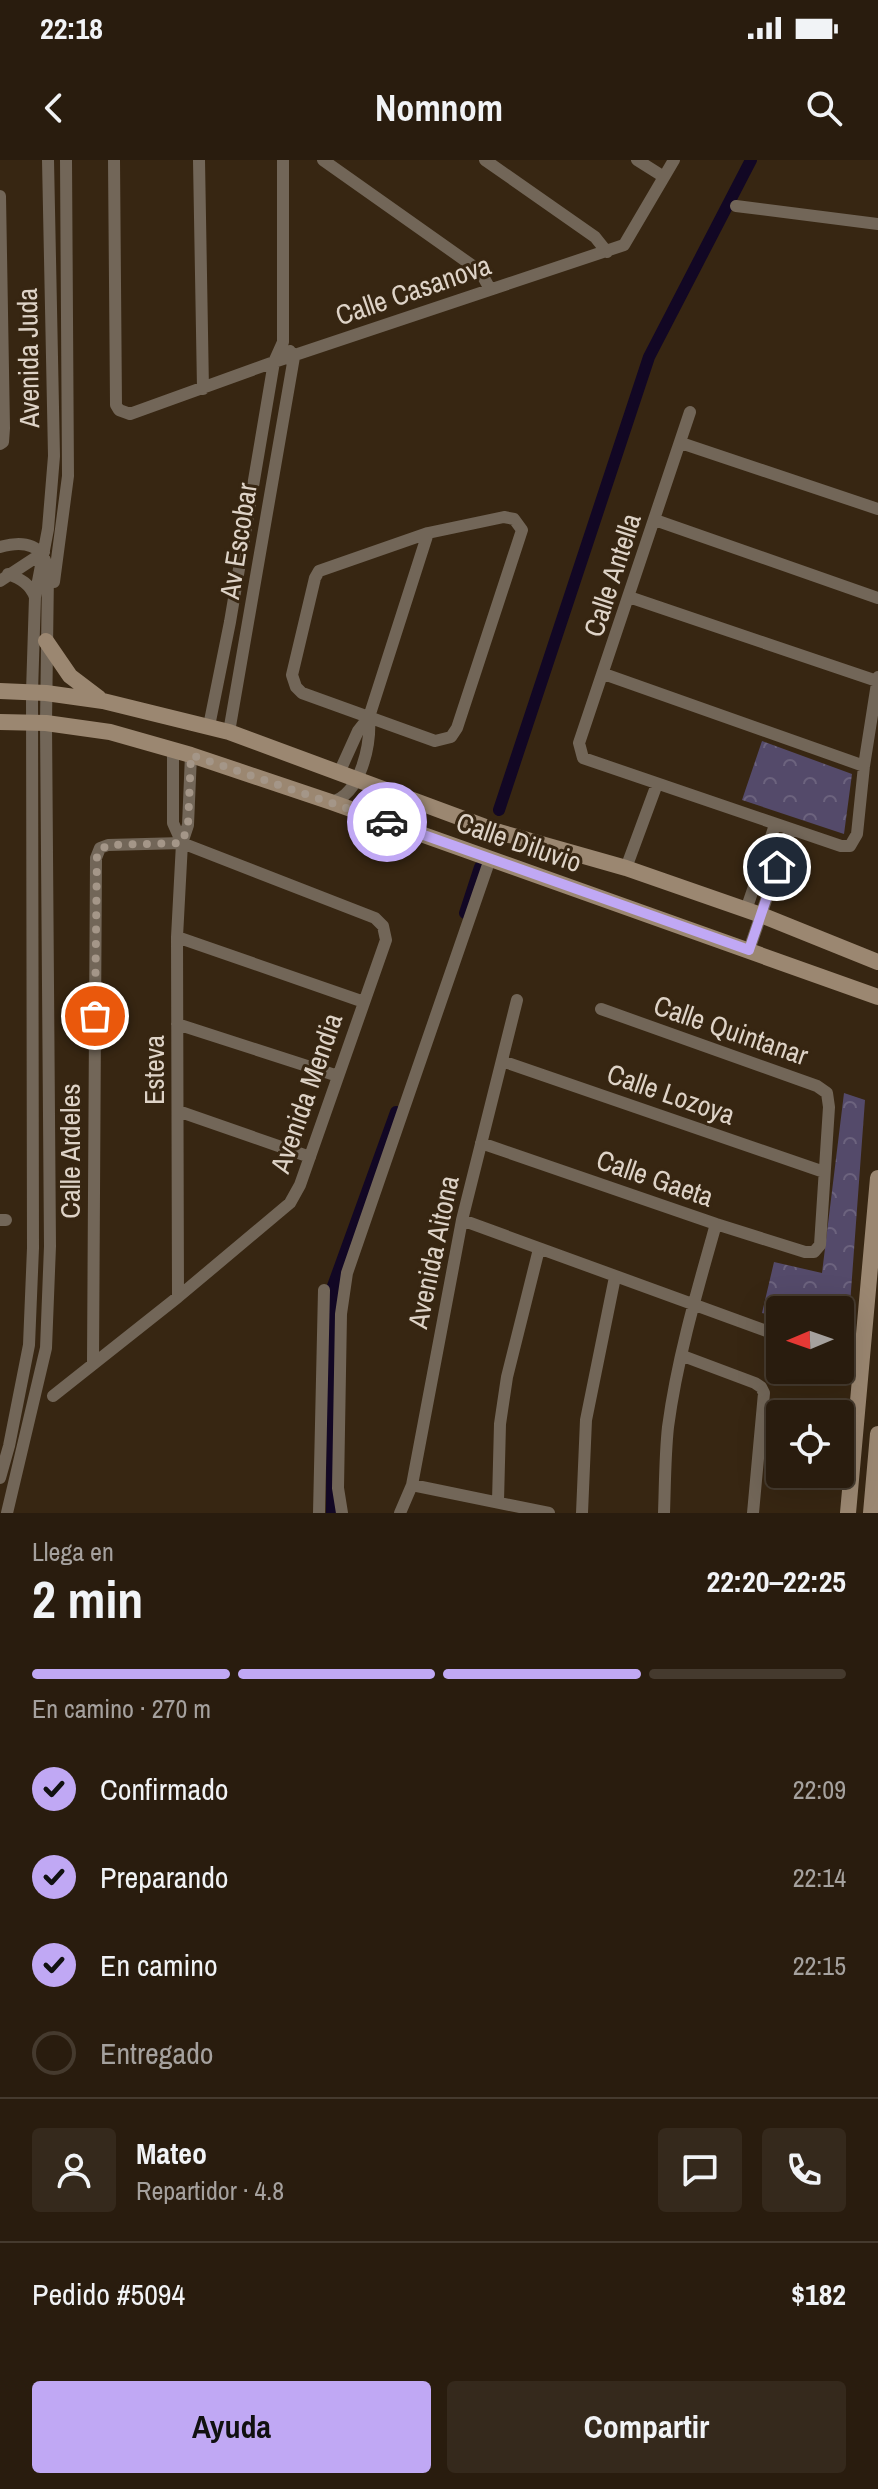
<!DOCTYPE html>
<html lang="es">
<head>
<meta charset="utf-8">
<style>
  body { margin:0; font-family:"Archivo Narrow",sans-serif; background:#35291c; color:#f1f3f6; height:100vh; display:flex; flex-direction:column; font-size:30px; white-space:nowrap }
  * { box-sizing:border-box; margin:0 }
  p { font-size:26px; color:#a5a19e }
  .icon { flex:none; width:44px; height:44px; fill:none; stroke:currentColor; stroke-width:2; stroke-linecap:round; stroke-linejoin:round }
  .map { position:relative; height:1353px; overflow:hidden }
  .sheet { display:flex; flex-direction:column; background:#291c0e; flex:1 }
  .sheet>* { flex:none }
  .needle { width:52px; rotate:268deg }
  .fabs { position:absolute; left:766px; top:1136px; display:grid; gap:16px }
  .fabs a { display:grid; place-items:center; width:88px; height:88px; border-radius:8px; background:#291c0e; box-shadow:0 8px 32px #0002,0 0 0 2px #453a2e; font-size:40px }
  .pin { position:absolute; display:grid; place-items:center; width:68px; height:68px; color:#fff; margin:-34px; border:4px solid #fff; border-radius:50%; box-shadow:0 2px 8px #0007 }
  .courier { position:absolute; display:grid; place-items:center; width:80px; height:80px; margin:-40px; border:6px solid #c0a8f4; border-radius:50%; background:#fff; color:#222; box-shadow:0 2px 10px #0007 }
  .headline em { font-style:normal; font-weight:800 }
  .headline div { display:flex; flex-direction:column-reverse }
  .headline { display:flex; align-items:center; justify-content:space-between; height:136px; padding:0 32px }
  h1 { font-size:52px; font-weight:800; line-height:60px }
  .bar { display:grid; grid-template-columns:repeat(4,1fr); gap:12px 8px; align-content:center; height:96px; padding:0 32px }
  .bar i { height:10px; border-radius:6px; background:#453a2e }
  .bar .on { background:#c0a8f4 }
  .bar p { grid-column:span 4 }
  .line { display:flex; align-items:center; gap:20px; padding:0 32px; border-top:2px solid #453a2e }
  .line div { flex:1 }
  .round { display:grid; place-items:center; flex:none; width:84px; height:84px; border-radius:8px; background:#35291c }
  ol { padding:0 32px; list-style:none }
  li { display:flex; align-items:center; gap:24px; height:88px }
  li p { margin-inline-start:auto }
  li .icon { padding:8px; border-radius:50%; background:#c0a8f4; color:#111; stroke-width:4 }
  li:last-child { color:#a5a19e }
  li i { width:44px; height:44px; border:4px solid #453a2e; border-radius:50% }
  .primary-button { display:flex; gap:16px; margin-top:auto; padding:16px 32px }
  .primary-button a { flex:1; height:92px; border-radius:8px; background:#c0a8f4; color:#111; font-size:32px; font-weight:800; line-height:92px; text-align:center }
  .primary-button a+a { background:#35291c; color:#f1f3f6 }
  .status { display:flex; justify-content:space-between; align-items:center; height:56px; padding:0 40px; background:#291c0e; direction:ltr }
  .status svg { height:22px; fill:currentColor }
  header { display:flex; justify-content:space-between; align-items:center; height:104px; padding:0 32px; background:#291c0e; font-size:36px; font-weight:800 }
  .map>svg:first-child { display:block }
  .park { fill:url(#park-crowns) }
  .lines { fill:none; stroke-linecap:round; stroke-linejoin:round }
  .canal { stroke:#120724; stroke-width:12 }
  .lane { stroke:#726658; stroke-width:6 }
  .street { stroke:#726658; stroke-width:12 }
  .secondary { stroke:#9b8771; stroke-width:16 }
  .done { stroke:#a49688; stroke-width:8; stroke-dasharray:0 14.4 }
  .route { stroke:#c0a8f4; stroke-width:10 }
  .labels { text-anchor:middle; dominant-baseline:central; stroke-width:6; stroke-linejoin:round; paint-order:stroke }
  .street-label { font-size:28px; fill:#ded3c7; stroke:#372612 }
</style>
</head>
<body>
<div class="status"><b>22:18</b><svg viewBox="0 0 49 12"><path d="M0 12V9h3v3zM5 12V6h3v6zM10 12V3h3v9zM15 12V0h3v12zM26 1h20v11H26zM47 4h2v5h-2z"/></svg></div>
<header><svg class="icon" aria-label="back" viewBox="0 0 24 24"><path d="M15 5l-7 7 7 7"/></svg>Nomnom<svg class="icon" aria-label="search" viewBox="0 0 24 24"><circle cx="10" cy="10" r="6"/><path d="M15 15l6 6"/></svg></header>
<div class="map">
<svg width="878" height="1353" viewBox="0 0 878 1353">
  <defs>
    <pattern id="park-crowns" width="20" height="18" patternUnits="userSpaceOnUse" patternTransform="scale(2)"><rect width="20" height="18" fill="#544a6a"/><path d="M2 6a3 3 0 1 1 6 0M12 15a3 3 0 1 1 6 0" fill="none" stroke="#6c637e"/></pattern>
  </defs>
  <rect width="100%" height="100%" fill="#372612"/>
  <path class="park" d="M762 581 852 614 844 674 742 640Z
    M844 933 865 940 848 1172 840 1170V1150H780V1157L762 1153 774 1102 822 1113Z"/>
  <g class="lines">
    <path class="canal" d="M499 650 649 197 751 0
      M465 753 480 707
      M332 1353 333 1126 396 952"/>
    <path class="lane" d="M840 1289 853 1290
      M804 1314 811 1321 848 1323"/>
    <path class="street" d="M114 0 116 245 119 250 130 254 274 202 624 85 674 0
      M199 0 203 229
      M323 0 480 111 490 129
      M485 0 595 77 607 92
      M637 0 664 17
      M0 36 4 268 3 282 0 284
      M736 46 878 64
      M690 252 579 583 583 598 841 686H850L857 674 864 606 878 517
      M681 283 878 349
      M504 357 514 359 522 370 457 568 451 577 435 581 302 533 296 527 292 515 315 418 319 411 428 373Z
      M655 360 878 438
      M0 387C24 380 45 384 48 413L46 563 50 1086 46 1188 7 1353
      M8 414C21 419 30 424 35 437
      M0 421 44 392
      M54 422 68 316 66 0
      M629 437 877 521
      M604 514 864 606
      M209 566 230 462 274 202 283 182V0
      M229 572 294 197 290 191
      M173 591V663L182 683
      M339 613 358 571 369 557
      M331 642C361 635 371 584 369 557L428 373
      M626 708 657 624
      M746 750 775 665
      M177 777 364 842
      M749 790 790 670
      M177 864 338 916
      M502 901 824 1012
      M178 951 310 997
      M481 983 716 1064 805 1092H814L820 1085 829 947 827 933 817 926 601 849
      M0 1060H6
      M462 1060 780 1176
      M178 1137 177 777 182 683 188 665 191 595
      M840 1185H854L863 1180
      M683 1196 755 1223 761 1227 764 1233 753 1353
      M840 1204 852 1208 860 1216
      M53 1236 178 1137 290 1043 300 1025 386 780 383 766 375 758 182 683 108 685 100 688 96 698 93 1203
      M0 1318 9 1286 29 1185 33 1088 32 532 35 437 48 369 54 296 48 0
      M412 1325 549 1353
      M498 1341 500 1264 507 1217 539 1089
      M319 1353 324 1130
      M342 1353 338 1328 341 1154 347 1113 490 699
      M400 1353 412 1325 462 1060 517 840
      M582 1353 586 1260 615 1117
      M664 1353C665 1325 665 1295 668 1267 677 1199 697 1131 716 1064"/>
    <path class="secondary" d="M46 481 70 516 99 538
      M0 531 46 533 103 541 229 572 499 672 626 708 761 755 878 802
      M0 562 46 563 110 572 191 595 331 642 878 837
      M848 1353 878 1018
      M871 1353 878 1274"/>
  </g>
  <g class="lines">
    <path class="done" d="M95 856 97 692 108 685 182 683 188 665 191 595 387 662"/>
    <path class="route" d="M387 662 749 790 777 707"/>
  </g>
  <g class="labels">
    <g class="street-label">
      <text transform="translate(413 130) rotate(-19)">Calle Casanova</text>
      <text transform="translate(28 198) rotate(-91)">Avenida Juda</text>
      <text transform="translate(238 381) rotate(-81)">Av Escobar</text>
      <text transform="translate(612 415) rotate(-72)">Calle Antella</text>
      <text transform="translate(519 682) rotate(19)">Calle Diluvio</text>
      <text transform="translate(731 870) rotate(19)">Calle Quintanar</text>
      <text transform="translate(154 910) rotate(-90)">Esteva</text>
      <text transform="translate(306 933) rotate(-71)">Avenida Mendia</text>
      <text transform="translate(671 934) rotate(19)">Calle Lozoya</text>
      <text transform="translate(70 991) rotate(-90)">Calle Ardeles</text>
      <text transform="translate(655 1018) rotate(19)">Calle Gaeta</text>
      <text transform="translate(433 1092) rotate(-78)">Avenida Aitona</text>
    </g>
  </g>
</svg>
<div class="fabs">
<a><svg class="needle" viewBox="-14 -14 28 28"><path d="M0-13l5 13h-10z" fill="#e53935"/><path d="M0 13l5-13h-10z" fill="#a5a19e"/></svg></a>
<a><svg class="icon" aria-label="locate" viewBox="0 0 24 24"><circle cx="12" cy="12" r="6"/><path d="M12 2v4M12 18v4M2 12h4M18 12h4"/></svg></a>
</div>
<div class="pin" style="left:95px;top:856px;background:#ea580c"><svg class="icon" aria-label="bag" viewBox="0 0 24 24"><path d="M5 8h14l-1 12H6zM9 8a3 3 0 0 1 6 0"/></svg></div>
<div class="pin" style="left:777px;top:707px;background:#1f2937"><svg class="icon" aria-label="home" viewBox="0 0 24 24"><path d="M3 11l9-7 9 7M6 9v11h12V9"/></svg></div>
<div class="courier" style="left:387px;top:662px"><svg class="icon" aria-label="car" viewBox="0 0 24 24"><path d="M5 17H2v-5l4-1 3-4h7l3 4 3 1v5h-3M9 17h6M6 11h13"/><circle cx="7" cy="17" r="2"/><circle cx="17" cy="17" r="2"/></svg></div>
</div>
<section class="sheet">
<div class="headline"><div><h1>2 min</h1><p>Llega en</p></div><em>22:20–22:25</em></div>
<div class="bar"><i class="on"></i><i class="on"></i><i class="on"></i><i></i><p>En camino · 270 m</p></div>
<ol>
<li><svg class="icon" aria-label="check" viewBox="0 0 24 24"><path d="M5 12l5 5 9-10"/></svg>Confirmado<p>22:09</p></li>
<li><svg class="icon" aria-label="check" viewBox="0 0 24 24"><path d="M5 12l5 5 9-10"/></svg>Preparando<p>22:14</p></li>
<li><svg class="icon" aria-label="check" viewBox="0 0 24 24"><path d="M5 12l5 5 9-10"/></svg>En camino<p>22:15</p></li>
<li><i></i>Entregado</li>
</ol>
<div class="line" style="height:144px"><a class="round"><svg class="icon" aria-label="person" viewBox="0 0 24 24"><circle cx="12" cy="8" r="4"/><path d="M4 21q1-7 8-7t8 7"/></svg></a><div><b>Mateo</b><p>Repartidor · 4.8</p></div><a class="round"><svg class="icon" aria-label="chat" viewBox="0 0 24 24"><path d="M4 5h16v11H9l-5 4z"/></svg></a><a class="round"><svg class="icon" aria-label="phone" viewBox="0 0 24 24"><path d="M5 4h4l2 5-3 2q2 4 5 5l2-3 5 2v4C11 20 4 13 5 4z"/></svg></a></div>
<div class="line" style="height:104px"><div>Pedido #5094</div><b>$182</b></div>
<div class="primary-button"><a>Ayuda</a><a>Compartir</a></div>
</section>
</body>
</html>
